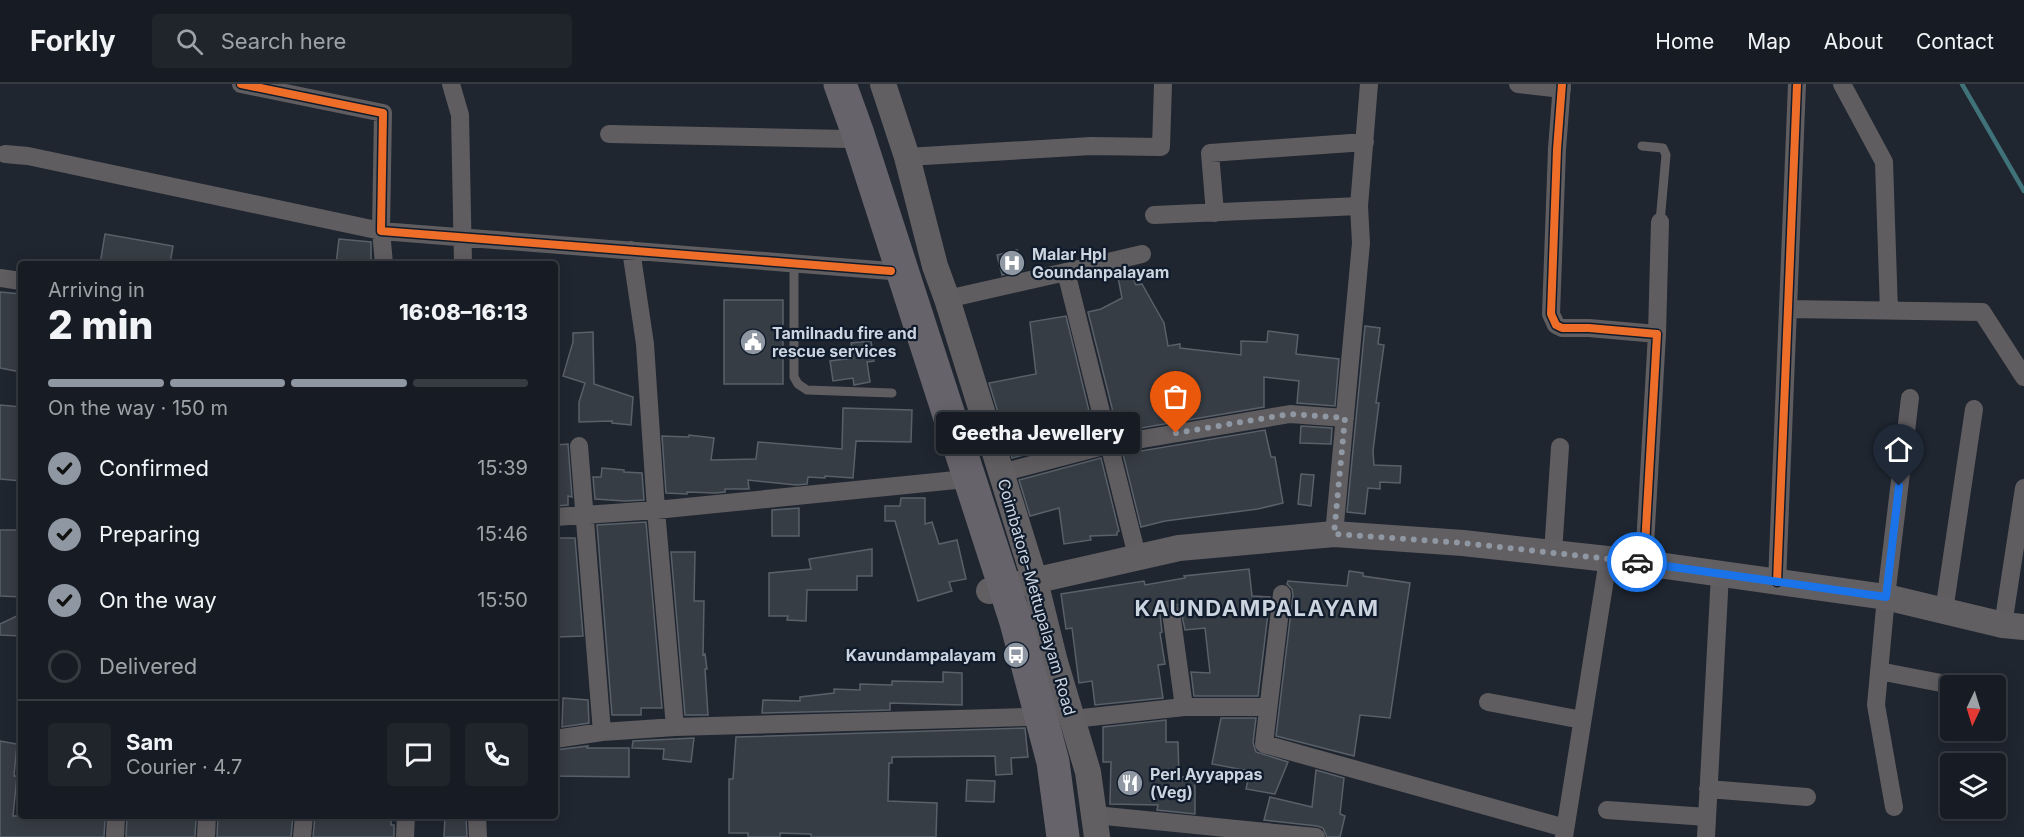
<!DOCTYPE html>
<html lang="en">
<head>
<meta charset="utf-8">
<style>
  body { margin:0; font-family:Inter,sans-serif; background:#20252c; color:#f1f3f6; height:100vh; display:flex; flex-direction:column; font-size:22px; white-space:nowrap }
  * { box-sizing:border-box; margin:0 }
  p { font-size:20px; color:#9ea1a6 }
  .icon { flex:none; width:33px; height:33px; fill:none; stroke:currentColor; stroke-width:2; stroke-linecap:round; stroke-linejoin:round }
  .map { position:relative; flex:1; overflow:hidden }
  .drawer { position:absolute; left:18px; top:177px; width:540px; height:558px; display:flex; flex-direction:column; background:#171c24; border-radius:6px; box-shadow:0 3px 15px #0003,0 0 0 2px #363a41 }
  .drawer>* { flex:none }
  .needle { width:39px; rotate:184deg }
  .fabs { position:absolute; left:1940px; top:591px; display:grid; gap:12px }
  .fabs a { display:grid; place-items:center; width:66px; height:66px; border-radius:6px; background:#171c24; box-shadow:0 3px 15px #0003,0 0 0 2px #363a41; font-size:30px }
  .pin { position:absolute; display:grid; place-items:center; width:51px; height:51px; color:#fff; margin:-62px -26px; border-radius:50% 50% 50% 0; rotate:-45deg; box-shadow:0 0 6px #0007 }
  .pin .icon { rotate:45deg }
  .courier { position:absolute; display:grid; place-items:center; width:60px; height:60px; margin:-30px; border:4px solid #1a73e8; border-radius:50%; background:#fff; color:#222; box-shadow:0 2px 8px #0007 }
  .bubble { position:absolute; height:42px; border-radius:6px; background:#171c24; box-shadow:0 3px 15px #0003,0 0 0 2px #363a41; font-size:20px; font-weight:800; line-height:42px; text-align:center }
  .overview em { font-style:normal; font-weight:800 }
  .overview div { display:flex; flex-direction:column-reverse }
  .overview { display:flex; align-items:center; justify-content:space-between; height:102px; padding:0 30px }
  h1 { font-size:39px; font-weight:800; line-height:45px }
  .bar { display:grid; grid-template-columns:repeat(4,1fr); gap:9px 6px; align-content:center; height:72px; padding:0 30px }
  .bar i { height:8px; border-radius:4px; background:#363a41 }
  .bar .selected { background:#8f97a2 }
  .bar p { grid-column:span 4 }
  .line { display:flex; align-items:center; gap:15px; padding:0 30px; border-top:2px solid #363a41 }
  .line div { flex:1 }
  .round { display:grid; place-items:center; flex:none; width:63px; height:63px; border-radius:6px; background:#20252c }
  ol { padding:0 30px; list-style:none }
  li { display:flex; align-items:center; gap:18px; height:66px }
  li p { margin-inline-start:auto }
  li .icon { padding:6px; border-radius:50%; background:#8f97a2; color:#111; stroke-width:4 }
  li:last-child { color:#9ea1a6 }
  li i { width:33px; height:33px; border:3px solid #363a41; border-radius:50% }
  header { display:flex; align-items:center; gap:36px; box-sizing:border-box; height:84px; padding:0 30px; background:#171c24; border-bottom:2px solid #363a41 }
  header strong { font-size:28px }
  nav { display:flex; gap:33px; margin-inline-start:auto; font-size:21px }
  .search { width:420px; height:54px; background:#20252c; display:flex; align-items:center; gap:15px; box-sizing:border-box; padding:0 21px; border-radius:6px; color:#9ea1a6; font-size:22px }
  .map>svg:first-child { display:block }
  .lines { fill:none; stroke-linecap:round; stroke-linejoin:round }
  .stream { stroke:#40727a; stroke-width:4.5 }
  .building { fill:#373d45; stroke:#5a6068; stroke-width:1.5 }
  .lane { stroke:#605d60; stroke-width:9 }
  .street { stroke:#605d60; stroke-width:18 }
  .secondary { stroke:#625f63; stroke-width:26 }
  .highway-bridge { stroke:#66636a; stroke-width:33 }
  .cycleway-casing { stroke:#101c2c; stroke-width:11 }
  .cycleway { stroke:#ee6e29; stroke-width:8 }
  .done { stroke:#8f97a2; stroke-width:6; stroke-dasharray:0 10.8 }
  .route { stroke:#1a73e8; stroke-width:8 }
  .labels { text-anchor:middle; dominant-baseline:central; stroke-width:4.5; stroke-linejoin:round; paint-order:stroke }
  .poi-label { font-size:16px; font-weight:bold; fill:#ccd4e0; stroke:#101c2c; text-anchor:start }
  .street-label { font-size:16px; fill:#ccd4e0; stroke:#101c2c }
  .district-label { font-size:22px; font-weight:bold; letter-spacing:1.5px; fill:#ccd4e0; stroke:#101c2c }
</style>
</head>
<body>
<header>
<strong>Forkly</strong>
<div class="search"><svg class="icon" aria-label="search" viewBox="0 0 24 24"><circle cx="10" cy="10" r="6"/><path d="M15 15l6 6"/></svg>Search here</div>
<nav><a>Home</a><a>Map</a><a>About</a><a>Contact</a></nav>
</header>
<div class="map">
<svg width="2024" height="753" viewBox="0 0 2024 753">
  <rect width="100%" height="100%" fill="#1f2630"/>
  <g class="lines">
    <path class="stream" d="M1962 0 2024 107"/>
  </g>
  <path class="building" d="M105 150 173 162 170 180H100Z
    M339 155 371 158V180H336Z
    M1017 166 1023 186 1002 191 997 171Z
    M1128 185 1136 201 1142 200 1164 239 1168 262 1180 260V264L1241 271V257L1267 258 1268 247 1298 251 1296 270 1339 275 1335 322 1297 319 1299 297 1264 293V323L1118 348 1088 228 1101 225 1122 214 1117 188Z
    M0 208 21 210V288L0 284Z
    M724 216H783V300H724Z
    M1066 232 1089 327 1078 329 1080 356 1012 374 989 299 1036 290 1030 238Z
    M1365 242 1380 244 1378 260 1384 261 1376 319H1379L1373 367 1374 381 1401 382 1400 399 1380 398V405L1368 404 1365 430 1347 428Z
    M593 248 594 300 633 313 631 341 612 339V337L579 338V318L585 299 563 292 573 258V249Z
    M871 257 874 277 867 278 870 298 854 301 853 294 833 297 830 277 853 274 851 259Z
    M0 321 21 323V397L0 395Z
    M843 324 912 326 911 358 856 357 853 394 825 392V394L808 393 807 400 796 401 748 396 749 405H725V408L715 409 687 408V410L666 409 662 352 689 353V351L714 354 711 376 756 375 758 358 842 365Z
    M1301 342 1332 344 1331 360 1300 359Z
    M1265 346 1271 373H1275L1283 419 1258 425 1165 437 1141 443 1123 370Z
    M568 360 572 413 568 412V421L555 422V361Z
    M1101 374 1119 447 1117 448V451L1090 452 1091 456 1064 460 1059 424 1030 432 1019 396Z
    M602 384 624 386V388L642 389 644 416 625 417 595 415 593 393H601Z
    M1301 390 1314 391 1311 422 1298 420Z
    M901 414H925V440L932 438 939 460 957 456 966 495 949 498 952 507 918 517 895 437H885V422H900Z
    M799 424V452H772V426Z
    M646 438 662 624H641V631H612L597 441Z
    M0 446H17V498H21V513L0 512Z
    M555 454H575L583 552 558 553 557 529H555Z
    M872 465V492H857V506H807L806 537 787 536 788 532H769V489L811 485 809 475Z
    M671 468H695L694 517H704L703 571 705 570 707 585H705L708 631H685Z
    M1249 485 1252 512 1270 513 1258 612H1194L1191 588 1210 589 1205 544 1185 546 1180 522 1170 517 1164 520 1160 529 1162 548 1160 549 1165 580 1158 581 1163 614 1095 621 1092 597 1079 599 1072 544 1066 545 1061 510 1144 497 1145 501 1185 494 1184 492Z
    M1349 487 1363 489V492L1410 499 1390 634 1360 631 1354 672 1276 652 1293 511 1292 505 1287 500 1288 497 1347 502Z
    M21 530V552L0 551V540Z
    M943 588 962 589V621L890 619V626L762 629 763 616 800 617V613L834 609V605L860 606V600L892 601V597L943 598Z
    M563 614 588 616 589 639 562 643Z
    M1221 634H1256L1253 659 1256 668 1288 678 1275 710 1246 705 1250 687 1212 680Z
    M1166 636V658H1178L1179 693H1195V730L1157 726 1158 721 1110 720 1111 678H1103V643Z
    M1025 644 1028 673 1011 674 1012 690 996 691 995 672 892 673V679H889L888 717 937 719 936 753H811V750L780 749V753H748V749H729V695H733L736 653Z
    M694 654 691 678 663 675 664 665 632 664 633 657Z
    M0 657 17 660 14 692H17L13 732H64L105 735 104 753H0Z
    M588 662 587 664H629V693L555 692V666Z
    M1316 686 1344 694 1340 730 1345 732 1340 753H1327L1323 744 1317 742 1264 736 1270 713 1312 723Z
    M967 696 995 697 994 718 966 717Z
    M127 732 196 734 195 753H126Z
    M218 732H293L291 753H217Z
    M315 732H391V741H394V753H313Z
    M445 732H466L467 753H444Z"/>
  <g class="lines">
    <path class="lane" d="M1642 62 1663 64 1666 71 1660 138
      M794 179V293L798 300 807 306 892 309"/>
    <path class="street" d="M241 0 383 29 381 147 891 187
      M451 0 460 31 463 180
      M1518 0 1562 5
      M1562 0 1557 65 1551 230 1556 241 1562 244H1589L1657 250 1644 479
      M1842 0 1884 78 1889 227
      M609 50 848 55
      M5 70 28 72 381 147 384 180
      M907 73 1091 62 1161 63 1163 0
      M1215 129 1210 69 1365 58
      M1154 131 1359 122
      M631 166 645 260 656 426 675 643
      M0 194 21 197
      M947 215 1066 188
      M1788 225 1982 228 2024 293
      M1657 250 1660 138
      M579 362 602 648
      M1001 389 1107 361 1290 330 1345 334
      M555 433 656 426 956 396
      M1334 450 1361 159 1359 122 1369 0
      M1553 469 1560 363
      M1137 472 1066 188 1142 170
      M1777 498 1797 0
      M1282 510 1264 660 1565 744
      M1944 527 1974 325
      M1171 528 1184 623
      M2003 541 2024 404
      M1879 587 1946 600
      M1488 618 1582 636
      M1073 635 1184 623H1268
      M555 655 602 648 675 643 1028 633
      M1708 705 1807 713
      M1894 723 1876 621 1886 513 1910 314
      M1607 726 1707 733
      M1095 731 1316 753
      M477 732 478 753
      M115 753 116 732
      M206 753 207 732
      M302 753 304 732
      M405 753 406 732
      M1564 753 1608 476
      M1706 753 1720 490"/>
    <path class="secondary" d="M883 0 907 73 935 182 947 215 1035 497 1055 578 1088 688 1097 753
      M989 507 1179 464 1334 450 1463 459 1644 479 1886 513 2003 541 2024 543"/>
    <path class="highway-bridge" d="M840 0 857 47 1016 538 1053 678 1063 753"/>
    <g class="cycleway-casing">
      <path id="cycleway" d="M241 0 383 29 381 147 891 187
        M1562 0 1557 65 1551 230 1556 241 1562 244H1589L1657 250 1644 479
        M1777 498 1797 0"/>
    </g>
    <use href="#cycleway" class="cycleway"/>
  </g>
  <g class="lines">
    <path class="done" d="M1176 349 1290 330 1345 334 1334 450 1463 459 1637 478"/>
    <path class="route" d="M1637 478 1886 513 1899 402"/>
  </g>
  <defs>
    <g id="hospital-disc" transform="scale(1.35)"><circle r="9.5" fill="#8f97a2" stroke="#101c2c"/><path d="M-5-5h3v3.5h4V-5h3V5h-3V1.5h-4V5h-3Z" fill="#fff"/></g>
    <g id="civic-disc" transform="scale(1.35)"><circle r="9.5" fill="#8f97a2" stroke="#101c2c"/><path d="M-.6-6.5H3V-4.5H.6V-3L4-1V1h2V6H-6V1h2V-1L-.6-3ZM-1.2 2.5V6h2.4V2.5Z" fill="#fff"/></g>
    <g id="bus-disc" transform="scale(1.35)"><circle r="9.5" fill="#8f97a2" stroke="#101c2c"/><path d="M-5-6H5V4H4V6H2V4H-2V6H-4V4H-5ZM-3.5-4V0h7V-4ZM-3.5 1.2v1.5H-2V1.2ZM2 1.2v1.5H3.5V1.2Z" fill="#fff"/></g>
    <g id="restaurant-disc" transform="scale(1.35)"><circle r="9.5" fill="#8f97a2" stroke="#101c2c"/><path d="M-5-6h1v4h1v-4h1v4h1v-4h1v5L-1.5 .5V6h-2V.5L-5-1ZM5-6V6H3V1.5H1.5Q1.5-4 5-6Z" fill="#fff"/></g>
  </defs>
  <g fill-rule="evenodd">
    <use href="#hospital-disc" x="1012" y="179"/>
    <use href="#civic-disc" x="753" y="258"/>
    <use href="#bus-disc" x="1016" y="571"/>
    <use href="#restaurant-disc" x="1130" y="699"/>
  </g>
  <g class="labels">
    <g class="poi-label">
      <text x="1032" y="170">Malar Hpl<tspan x="1032" dy="18">Goundanpalayam</tspan></text>
      <text x="772" y="249">Tamilnadu fire and<tspan x="772" dy="18">rescue services</tspan></text>
      <text x="996" y="571" text-anchor="end">Kavundampalayam</text>
      <text x="1150" y="690">Perl Ayyappas<tspan x="1150" dy="18">(Veg)</tspan></text>
    </g>
    <g class="street-label">
      <text transform="translate(1037 513) rotate(74)">Coimbatore-Mettupalayam Road</text>
    </g>
    <g class="district-label">
      <text x="1257" y="524">KAUNDAMPALAYAM</text>
    </g>
  </g>
</svg>
<div class="fabs">
<a><svg class="needle" viewBox="-14 -14 28 28"><path d="M0-13l5 13h-10z" fill="#e53935"/><path d="M0 13l5-13h-10z" fill="#9ea1a6"/></svg></a>
<a><svg class="icon" aria-label="layers" viewBox="0 0 24 24"><path d="M12 4l9 5-9 5-9-5zM3 14l9 5 9-5"/></svg></a>
</div>
<div class="pin" style="left:1176px;top:349px;background:#ea580c"><svg class="icon" aria-label="bag" viewBox="0 0 24 24"><path d="M5 8h14l-1 12H6zM9 8a3 3 0 0 1 6 0"/></svg></div>
<div class="pin" style="left:1899px;top:402px;background:#1f2937"><svg class="icon" aria-label="home" viewBox="0 0 24 24"><path d="M3 11l9-7 9 7M6 9v11h12V9"/></svg></div>
<div class="courier" style="left:1637px;top:478px"><svg class="icon" aria-label="car" viewBox="0 0 24 24"><path d="M5 17H2v-5l4-1 3-4h7l3 4 3 1v5h-3M9 17h6M6 11h13"/><circle cx="7" cy="17" r="2"/><circle cx="17" cy="17" r="2"/></svg></div>
<div class="bubble" style="left:936px;top:328px;width:204px">Geetha Jewellery</div>
<section class="drawer">
<div class="overview"><div><h1>2 min</h1><p>Arriving in</p></div><em>16:08–16:13</em></div>
<div class="bar"><i class="selected"></i><i class="selected"></i><i class="selected"></i><i></i><p>On the way · 150 m</p></div>
<ol>
<li><svg class="icon" aria-label="check" viewBox="0 0 24 24"><path d="M5 12l5 5 9-10"/></svg>Confirmed<p>15:39</p></li>
<li><svg class="icon" aria-label="check" viewBox="0 0 24 24"><path d="M5 12l5 5 9-10"/></svg>Preparing<p>15:46</p></li>
<li><svg class="icon" aria-label="check" viewBox="0 0 24 24"><path d="M5 12l5 5 9-10"/></svg>On the way<p>15:50</p></li>
<li><i></i>Delivered</li>
</ol>
<div class="line" style="height:108px"><a class="round"><svg class="icon" aria-label="person" viewBox="0 0 24 24"><circle cx="12" cy="8" r="4"/><path d="M4 21q1-7 8-7t8 7"/></svg></a><div><b>Sam</b><p>Courier · 4.7</p></div><a class="round"><svg class="icon" aria-label="chat" viewBox="0 0 24 24"><path d="M4 5h16v11H9l-5 4z"/></svg></a><a class="round"><svg class="icon" aria-label="phone" viewBox="0 0 24 24"><path d="M5 4h4l2 5-3 2q2 4 5 5l2-3 5 2v4C11 20 4 13 5 4z"/></svg></a></div>
</section>
</div>
</body>
</html>
